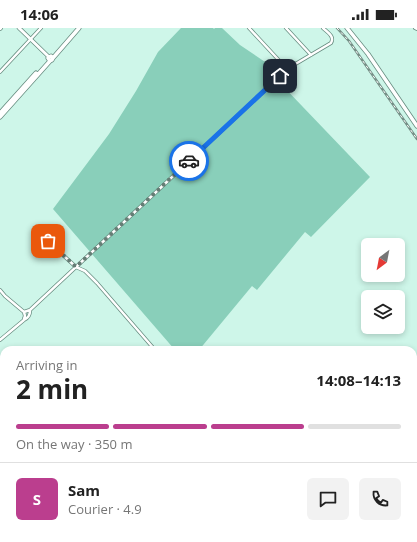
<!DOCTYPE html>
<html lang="en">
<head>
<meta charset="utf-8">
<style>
  body { margin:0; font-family:"Open Sans",sans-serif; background:#f2f2f2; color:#222; height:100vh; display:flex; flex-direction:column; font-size:15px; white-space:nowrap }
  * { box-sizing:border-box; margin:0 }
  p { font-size:13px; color:#767676 }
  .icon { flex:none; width:22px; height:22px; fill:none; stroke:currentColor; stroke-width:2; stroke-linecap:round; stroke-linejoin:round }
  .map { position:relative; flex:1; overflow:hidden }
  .side { position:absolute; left:0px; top:318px; width:417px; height:196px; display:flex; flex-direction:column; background:#fff; border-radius:12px 12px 0 0; box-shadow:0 2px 6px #0003 }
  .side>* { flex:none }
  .needle { width:26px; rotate:212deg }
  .buttons { position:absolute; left:361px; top:210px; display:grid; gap:8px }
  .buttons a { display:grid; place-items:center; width:44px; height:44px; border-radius:6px; background:#fff; box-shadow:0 2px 6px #0003; font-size:20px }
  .pin { position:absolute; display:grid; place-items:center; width:34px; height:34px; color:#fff; margin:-17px; border-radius:8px; box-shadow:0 2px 6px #0006 }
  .courier { position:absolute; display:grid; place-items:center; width:40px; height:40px; margin:-20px; border:3px solid #1a73e8; border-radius:50%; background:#fff; color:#222; box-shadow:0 1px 5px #0007 }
  .head em { font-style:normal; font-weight:700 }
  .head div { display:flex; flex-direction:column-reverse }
  .head { display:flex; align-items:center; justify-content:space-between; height:68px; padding:0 16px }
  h1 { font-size:26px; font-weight:700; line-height:30px }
  .bar { display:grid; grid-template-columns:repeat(4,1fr); gap:6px 4px; align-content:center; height:48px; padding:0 16px }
  .bar i { height:5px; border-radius:3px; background:#e0e0e0 }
  .bar .current { background:#bb3e8e }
  .bar p { grid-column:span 4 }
  .line { display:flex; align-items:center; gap:10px; padding:0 16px; border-top:1px solid #e0e0e0 }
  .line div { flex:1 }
  .round { display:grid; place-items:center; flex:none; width:42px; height:42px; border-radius:6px; background:#f2f2f2 }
  .status { display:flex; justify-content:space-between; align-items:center; height:28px; padding:0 20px; background:#fff; direction:ltr }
  .status svg { height:11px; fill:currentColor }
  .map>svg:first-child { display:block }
  .green { fill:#89cfba }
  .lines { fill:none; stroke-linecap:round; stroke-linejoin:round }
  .minor-casing { stroke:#688d81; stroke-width:4 }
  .tertiary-casing { stroke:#688d81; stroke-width:4.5 }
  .secondary-casing { stroke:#688d81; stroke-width:5 }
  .minor { stroke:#fff; stroke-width:2.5 }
  .tertiary { stroke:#fff; stroke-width:3 }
  .secondary { stroke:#fff; stroke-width:3.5 }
  .rail-casing { stroke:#748e85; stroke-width:2.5 }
  .rail { stroke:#fff; stroke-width:1; stroke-dasharray:3; stroke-linecap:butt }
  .done { stroke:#657d75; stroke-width:4; stroke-dasharray:0 7.2 }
  .route { stroke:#1a73e8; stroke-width:5 }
</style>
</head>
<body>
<div class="status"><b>14:06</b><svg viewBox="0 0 49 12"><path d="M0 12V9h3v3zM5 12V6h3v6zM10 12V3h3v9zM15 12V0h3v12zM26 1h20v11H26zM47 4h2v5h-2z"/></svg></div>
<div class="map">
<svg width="417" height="514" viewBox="0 0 417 514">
  <rect width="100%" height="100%" fill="#cef6e9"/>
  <path class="green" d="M181 0H213L214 1 215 0H222L240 17 280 44V55L370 149 311 209 305 204 257 262 252 258 199 322H175L53 181 109 106 136 63 158 24Z"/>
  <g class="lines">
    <g class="minor-casing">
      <path id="minor" d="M249 0 287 41
        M286 0 311 27
        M415 0 417 1
        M0 1 1 0
        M0 44 41 0
        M40 206 76 239 85 243 97 255 155 322
        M0 262 5 268 24 284 25 288 24 291
        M24 284 30 282 279 49 287 41 331 15C335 8 327 4 323 0
        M0 312 24 292C28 290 30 288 30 283
        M0 336 4 340
        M0 388 4 392
        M0 418 4 414
        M413 469 417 468
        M0 485 4 481
        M134 510 138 514
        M361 510V514
        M0 513 1 514
        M37 514 41 510
        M101 514 104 510
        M279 514 286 510"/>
    </g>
    <g class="tertiary-casing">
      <path id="tertiary" d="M19 0 49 29"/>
    </g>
    <g class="secondary-casing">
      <path id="secondary" d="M347 0 368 26 417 98
        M53 30 79 0
        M0 85 36 45
        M0 89 50 33 52 32 53 30 51 28 48 30 50 33"/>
    </g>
    <use href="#minor" class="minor"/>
    <use href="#tertiary" class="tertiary"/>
    <use href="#secondary" class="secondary"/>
    <g class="rail-casing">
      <path id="rail" d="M337 0 349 13 417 111"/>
    </g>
    <use href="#rail" class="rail"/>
  </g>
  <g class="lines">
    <path class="done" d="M48 213 76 239 189 133"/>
    <path class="route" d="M189 133 280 48"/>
  </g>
</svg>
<div class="buttons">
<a><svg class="needle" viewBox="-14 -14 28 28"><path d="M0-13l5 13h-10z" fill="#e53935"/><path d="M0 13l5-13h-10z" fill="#767676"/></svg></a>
<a><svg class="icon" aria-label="layers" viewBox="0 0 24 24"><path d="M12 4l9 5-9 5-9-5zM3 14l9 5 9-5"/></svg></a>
</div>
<div class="pin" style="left:48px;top:213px;background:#ea580c"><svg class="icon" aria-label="bag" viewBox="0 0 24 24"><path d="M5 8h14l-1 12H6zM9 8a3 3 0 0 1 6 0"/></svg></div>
<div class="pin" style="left:280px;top:48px;background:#1f2937"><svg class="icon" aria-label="home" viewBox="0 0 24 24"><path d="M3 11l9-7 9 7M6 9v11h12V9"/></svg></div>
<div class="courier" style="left:189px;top:133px"><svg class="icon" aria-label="car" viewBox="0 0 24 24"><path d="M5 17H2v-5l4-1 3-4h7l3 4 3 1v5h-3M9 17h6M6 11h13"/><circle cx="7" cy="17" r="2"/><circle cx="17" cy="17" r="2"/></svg></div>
<section class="side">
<div class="head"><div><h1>2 min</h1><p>Arriving in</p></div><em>14:08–14:13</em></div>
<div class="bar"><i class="current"></i><i class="current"></i><i class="current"></i><i></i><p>On the way · 350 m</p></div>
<div class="line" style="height:72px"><b class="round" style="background:#bb3e8e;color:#fff">S</b><div><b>Sam</b><p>Courier · 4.9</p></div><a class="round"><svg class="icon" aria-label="chat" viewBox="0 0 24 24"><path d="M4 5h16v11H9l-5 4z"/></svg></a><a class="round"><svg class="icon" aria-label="phone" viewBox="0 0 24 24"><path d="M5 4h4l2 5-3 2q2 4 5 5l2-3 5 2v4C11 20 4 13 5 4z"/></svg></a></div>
</section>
</div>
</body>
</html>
